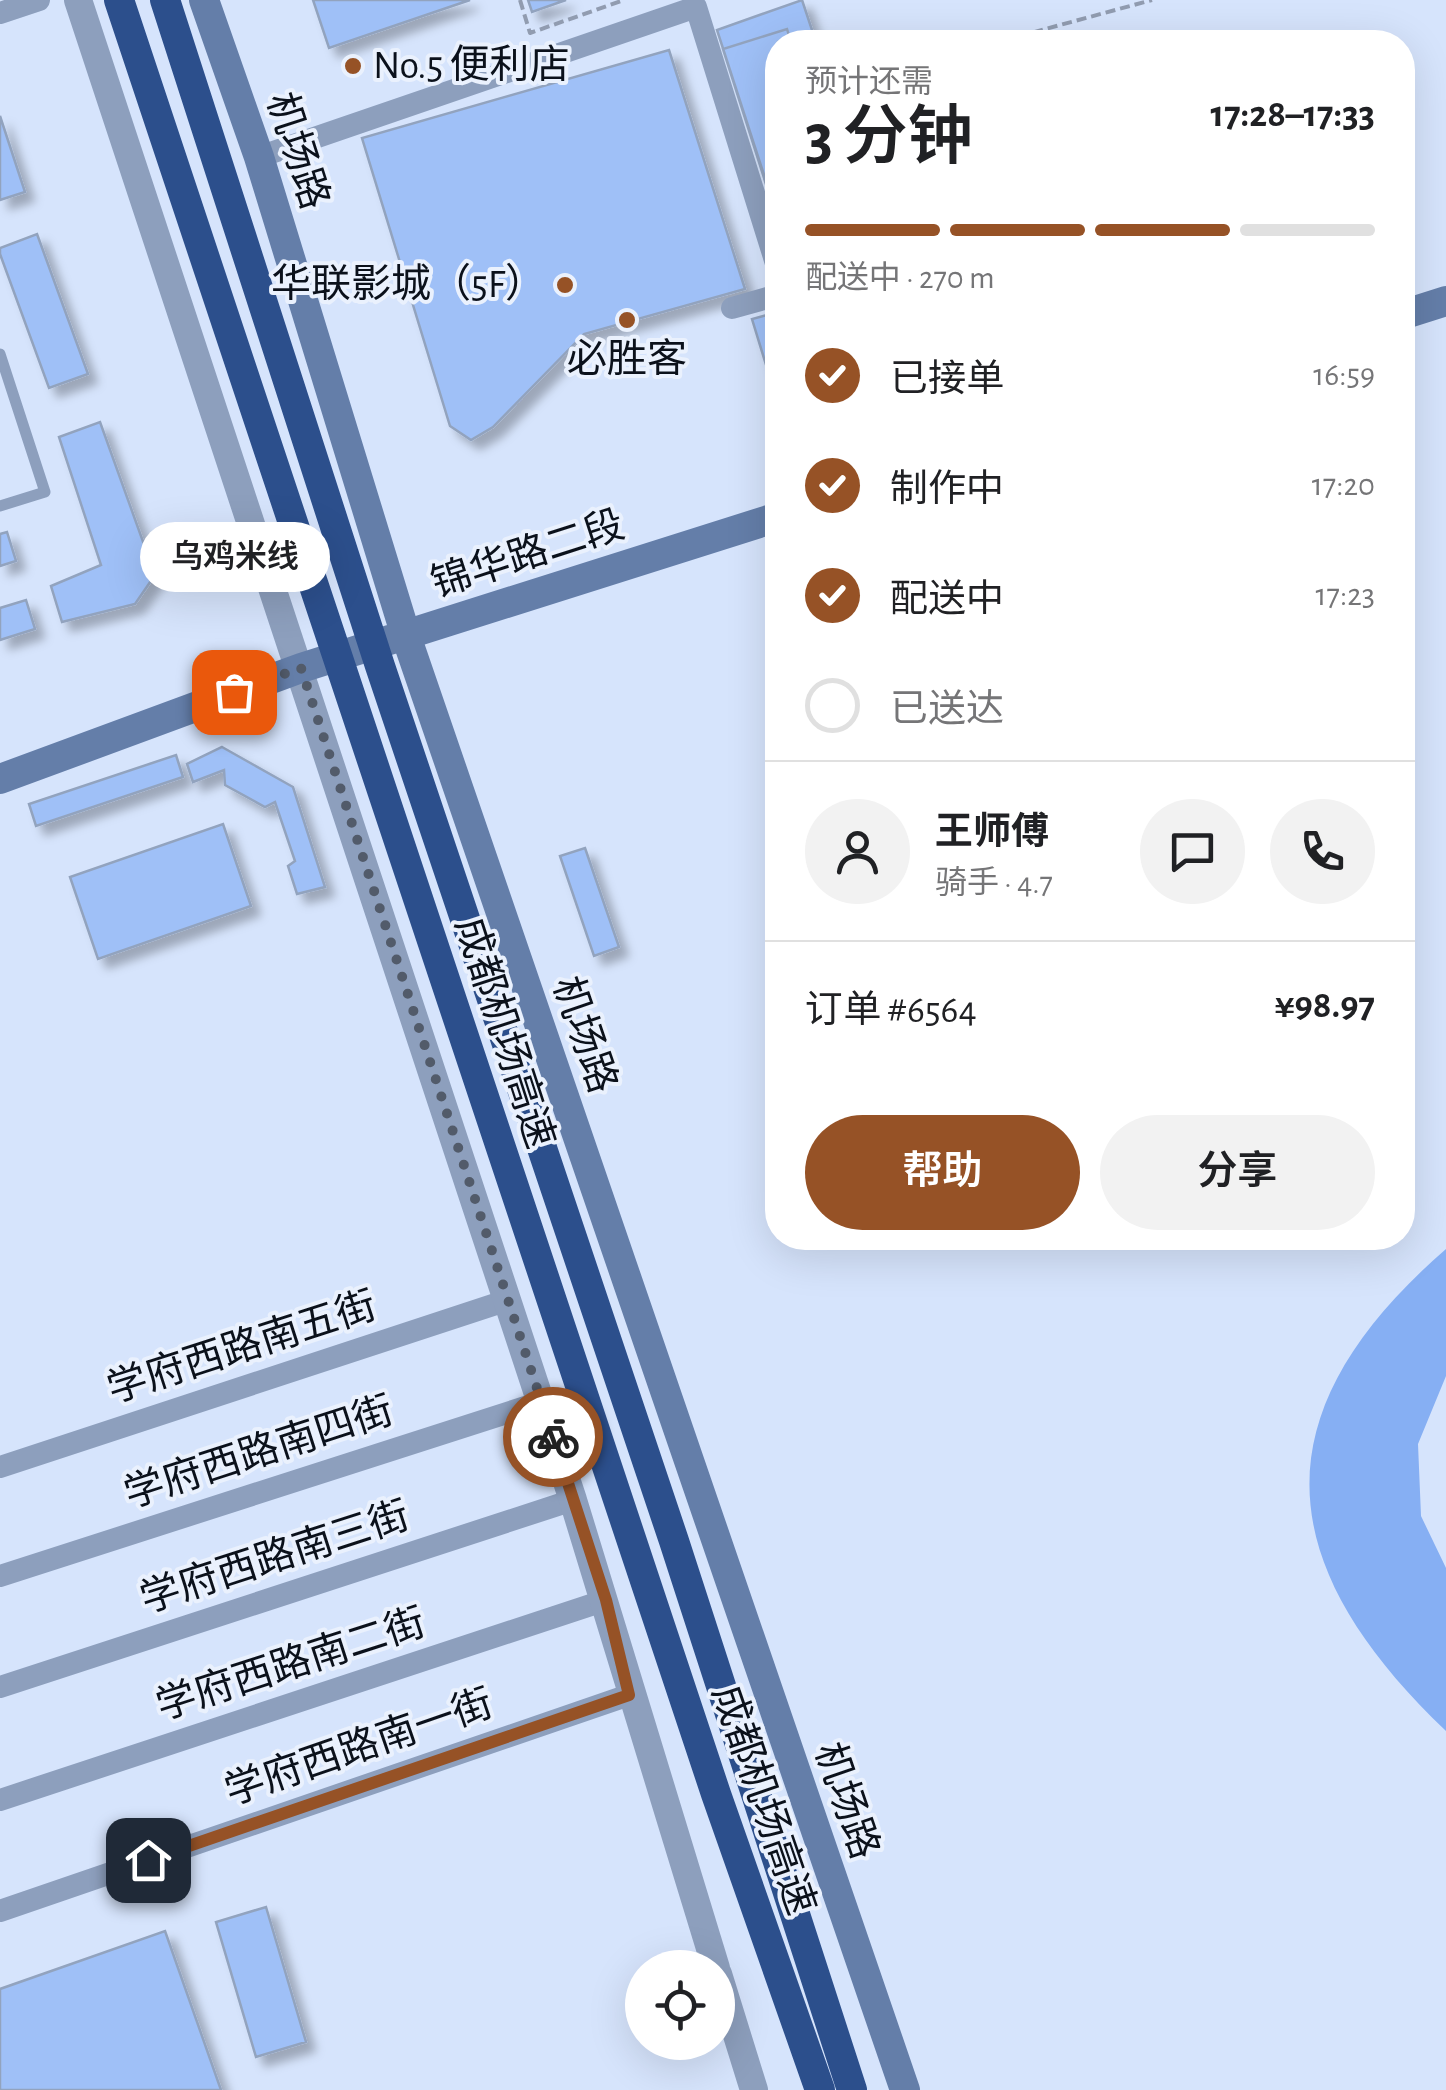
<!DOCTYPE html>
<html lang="zh">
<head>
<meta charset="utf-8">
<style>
  body { margin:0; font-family:"Alegreya Sans","Noto Sans SC",sans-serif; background:#f2f2f2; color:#202124; height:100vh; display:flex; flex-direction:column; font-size:38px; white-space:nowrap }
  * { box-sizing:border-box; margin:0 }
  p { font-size:32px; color:#757577 }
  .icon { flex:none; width:55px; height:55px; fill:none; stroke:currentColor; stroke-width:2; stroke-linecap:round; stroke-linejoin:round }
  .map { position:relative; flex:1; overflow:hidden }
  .side { position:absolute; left:765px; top:30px; width:650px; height:1220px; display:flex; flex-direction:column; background:#fff; border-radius:40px; box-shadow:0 10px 40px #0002 }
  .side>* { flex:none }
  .buttons { position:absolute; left:625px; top:1950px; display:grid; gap:20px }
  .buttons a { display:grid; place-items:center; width:110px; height:110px; border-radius:50%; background:#fff; box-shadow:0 10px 40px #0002; font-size:50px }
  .pin { position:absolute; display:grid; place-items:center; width:85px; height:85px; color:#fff; margin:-42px; border-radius:20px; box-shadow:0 5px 15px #0006 }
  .courier { position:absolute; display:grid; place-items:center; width:100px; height:100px; margin:-50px; border:8px solid #965226; border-radius:50%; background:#fff; color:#222; box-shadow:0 2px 12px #0007 }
  .bubble { position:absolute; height:70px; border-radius:35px; background:#fff; box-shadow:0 10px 40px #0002; font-size:32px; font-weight:600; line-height:70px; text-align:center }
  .head em { font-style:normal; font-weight:600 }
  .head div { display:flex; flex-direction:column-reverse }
  .head { display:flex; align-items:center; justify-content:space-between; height:170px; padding:0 40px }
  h1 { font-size:65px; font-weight:600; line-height:75px }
  .bar { display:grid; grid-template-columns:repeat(4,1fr); gap:15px 10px; align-content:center; height:120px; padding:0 40px }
  .bar i { height:12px; border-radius:8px; background:#e0e0e0 }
  .bar .active { background:#965226 }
  .bar p { grid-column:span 4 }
  .line { display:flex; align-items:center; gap:25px; padding:0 40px; border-top:2px solid #e0e0e0 }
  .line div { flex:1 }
  .round { display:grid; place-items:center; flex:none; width:105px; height:105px; border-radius:52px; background:#f2f2f2 }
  ol { padding:0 40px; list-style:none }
  li { display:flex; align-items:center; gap:30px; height:110px }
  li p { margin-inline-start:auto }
  li .icon { padding:10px; border-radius:50%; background:#965226; color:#fff; stroke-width:4 }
  li:last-child { color:#757577 }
  li i { width:55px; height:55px; border:5px solid #e0e0e0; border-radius:50% }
  .button { display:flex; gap:20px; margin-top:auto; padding:20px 40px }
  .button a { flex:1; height:115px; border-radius:60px; background:#965226; color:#fff; font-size:40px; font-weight:600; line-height:115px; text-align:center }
  .button a+a { background:#f2f2f2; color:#202124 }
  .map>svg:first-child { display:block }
  .water { fill:#86aff3 }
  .building { fill:#9fc0f7; stroke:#92a3be; stroke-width:2.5; filter:url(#shadow) }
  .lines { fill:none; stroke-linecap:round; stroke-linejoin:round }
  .path { stroke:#919cb0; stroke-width:4; stroke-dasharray:10 5; stroke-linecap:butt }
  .service { stroke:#8d9fbd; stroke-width:11 }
  .minor { stroke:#8d9fbd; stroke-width:22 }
  .tertiary { stroke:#8d9fbd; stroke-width:28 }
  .secondary { stroke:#647ea9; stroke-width:30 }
  .motorway { stroke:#2c4f8c; stroke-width:30 }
  .done { stroke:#525b6a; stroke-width:10; stroke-dasharray:0 18 }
  .route { stroke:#965226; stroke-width:12 }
  .poi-dot { fill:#965226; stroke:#eaf1fd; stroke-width:4 }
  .labels { text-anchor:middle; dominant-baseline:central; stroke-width:8; stroke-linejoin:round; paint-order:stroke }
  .poi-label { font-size:40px; fill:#0b111b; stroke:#eaf1fd; text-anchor:start }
  .street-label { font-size:40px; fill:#0b111b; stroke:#eaf1fd }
</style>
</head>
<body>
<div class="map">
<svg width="1446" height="2090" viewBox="0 0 1446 2090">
  <defs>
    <filter id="shadow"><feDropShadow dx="9" dy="9" stdDeviation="5" flood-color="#0004"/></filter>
  </defs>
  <rect width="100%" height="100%" fill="#d6e4fc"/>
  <path class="water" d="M1446 1249V1376L1418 1444 1421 1516 1446 1568V1731C1271 1564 1257 1413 1446 1249Z"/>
  <path class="building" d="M313 0H470L329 48Z
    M528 0H566L532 12Z
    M802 0 816 42H778V218L717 30Z
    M787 29 791 42H778V222L723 49Z
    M669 50 745 289 584 334 493 427 471 440 450 426 362 138Z
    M0 116 25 192 0 200Z
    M37 234 88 374 49 388 0 254V248Z
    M778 312V404L752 319Z
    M100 422 155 575 135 604 62 622 51 586 101 565 59 437Z
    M7 532 16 561 0 566V534Z
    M26 600 35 629 0 640V608Z
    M222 747 293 787 325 887 297 894 288 866 295 861 275 802 265 807 225 785 224 770 193 782 187 764Z
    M176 755 183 777 36 826 29 804Z
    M223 824 251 906 98 959 70 877Z
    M585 848 619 947 594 956 560 856Z
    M266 1907 306 2042 256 2057 216 1922Z
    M165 1931 221 2090H0V1989Z"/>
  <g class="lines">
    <path class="path" d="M520 0 530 33 624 0
      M1024 42 1027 34 1152 0"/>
    <path class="service" d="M0 354 45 492 0 506"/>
    <path class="minor" d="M0 13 39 0
      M259 157 696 7 778 270
      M732 308 778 295
      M0 1467 508 1300
      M0 1576 541 1402
      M0 1687 573 1500
      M0 1800 606 1600
      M0 1911 629 1695"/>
    <path class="tertiary" d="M78 0 573 1500 716 1968
      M718 1974 754 2090"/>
    <path class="secondary" d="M204 0 259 157 406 636 905 2090
      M1402 315 1446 301
      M0 779 301 668 778 517"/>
    <path class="motorway" d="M119 0 716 1794 820 2090
      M165 0 380 666 674 1541 852 2090"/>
  </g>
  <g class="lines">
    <path class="done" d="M234 692 301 668 553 1437"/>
    <path class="route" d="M148 1860 629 1695 606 1600 553 1437"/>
  </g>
  <g class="poi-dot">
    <circle cx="353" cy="66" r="10"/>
    <circle cx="565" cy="285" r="10"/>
    <circle cx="627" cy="320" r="10"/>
  </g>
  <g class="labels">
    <g class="poi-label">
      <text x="373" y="66">No.5 便利店</text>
      <text x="545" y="285" text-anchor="end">华联影城（5F）</text>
      <text x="627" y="360" text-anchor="middle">必胜客</text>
    </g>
    <g class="street-label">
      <text transform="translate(297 151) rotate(72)">机场路</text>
      <text transform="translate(528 555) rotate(-18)">锦华路二段</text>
      <text transform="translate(504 1033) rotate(72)">成都机场高速</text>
      <text transform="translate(584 1035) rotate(71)">机场路</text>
      <text transform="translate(242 1348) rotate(-18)">学府西路南五街</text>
      <text transform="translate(259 1453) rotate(-18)">学府西路南四街</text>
      <text transform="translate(275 1558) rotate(-18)">学府西路南三街</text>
      <text transform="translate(291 1665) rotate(-18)">学府西路南二街</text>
      <text transform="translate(359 1748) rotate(-19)">学府西路南一街</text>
      <text transform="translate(763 1800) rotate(71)">成都机场高速</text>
      <text transform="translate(846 1801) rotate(71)">机场路</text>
    </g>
  </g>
</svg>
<div class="buttons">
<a><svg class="icon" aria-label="locate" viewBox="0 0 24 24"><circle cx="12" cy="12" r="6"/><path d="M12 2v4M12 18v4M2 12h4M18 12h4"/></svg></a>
</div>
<div class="pin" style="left:234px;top:692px;background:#ea580c"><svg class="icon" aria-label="bag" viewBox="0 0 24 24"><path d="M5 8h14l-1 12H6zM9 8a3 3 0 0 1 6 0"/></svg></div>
<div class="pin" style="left:148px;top:1860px;background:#1f2937"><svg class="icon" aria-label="home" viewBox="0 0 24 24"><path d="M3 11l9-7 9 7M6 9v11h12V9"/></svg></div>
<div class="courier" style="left:553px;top:1437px"><svg class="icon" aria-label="bike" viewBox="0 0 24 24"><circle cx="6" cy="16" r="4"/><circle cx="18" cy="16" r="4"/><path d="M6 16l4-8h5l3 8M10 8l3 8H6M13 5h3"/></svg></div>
<div class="bubble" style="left:140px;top:522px;width:190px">乌鸡米线</div>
<section class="side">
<div class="head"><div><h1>3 分钟</h1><p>预计还需</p></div><em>17:28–17:33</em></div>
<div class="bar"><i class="active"></i><i class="active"></i><i class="active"></i><i></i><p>配送中 · 270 m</p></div>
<ol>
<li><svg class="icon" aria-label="check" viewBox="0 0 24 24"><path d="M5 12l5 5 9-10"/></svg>已接单<p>16:59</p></li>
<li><svg class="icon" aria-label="check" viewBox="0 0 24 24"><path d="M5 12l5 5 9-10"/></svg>制作中<p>17:20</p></li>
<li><svg class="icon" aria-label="check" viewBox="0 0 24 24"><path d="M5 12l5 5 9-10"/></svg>配送中<p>17:23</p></li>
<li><i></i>已送达</li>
</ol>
<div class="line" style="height:180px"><a class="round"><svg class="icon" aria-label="person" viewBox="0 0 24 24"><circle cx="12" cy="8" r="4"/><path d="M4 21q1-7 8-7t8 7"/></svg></a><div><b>王师傅</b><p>骑手 · 4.7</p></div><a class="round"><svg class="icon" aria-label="chat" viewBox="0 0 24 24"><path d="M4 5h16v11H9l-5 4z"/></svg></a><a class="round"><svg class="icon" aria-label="phone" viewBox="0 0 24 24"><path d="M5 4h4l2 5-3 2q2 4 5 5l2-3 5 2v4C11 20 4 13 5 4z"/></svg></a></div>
<div class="line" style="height:130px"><div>订单 #6564</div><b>¥98.97</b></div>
<div class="button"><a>帮助</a><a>分享</a></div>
</section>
</div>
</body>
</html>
